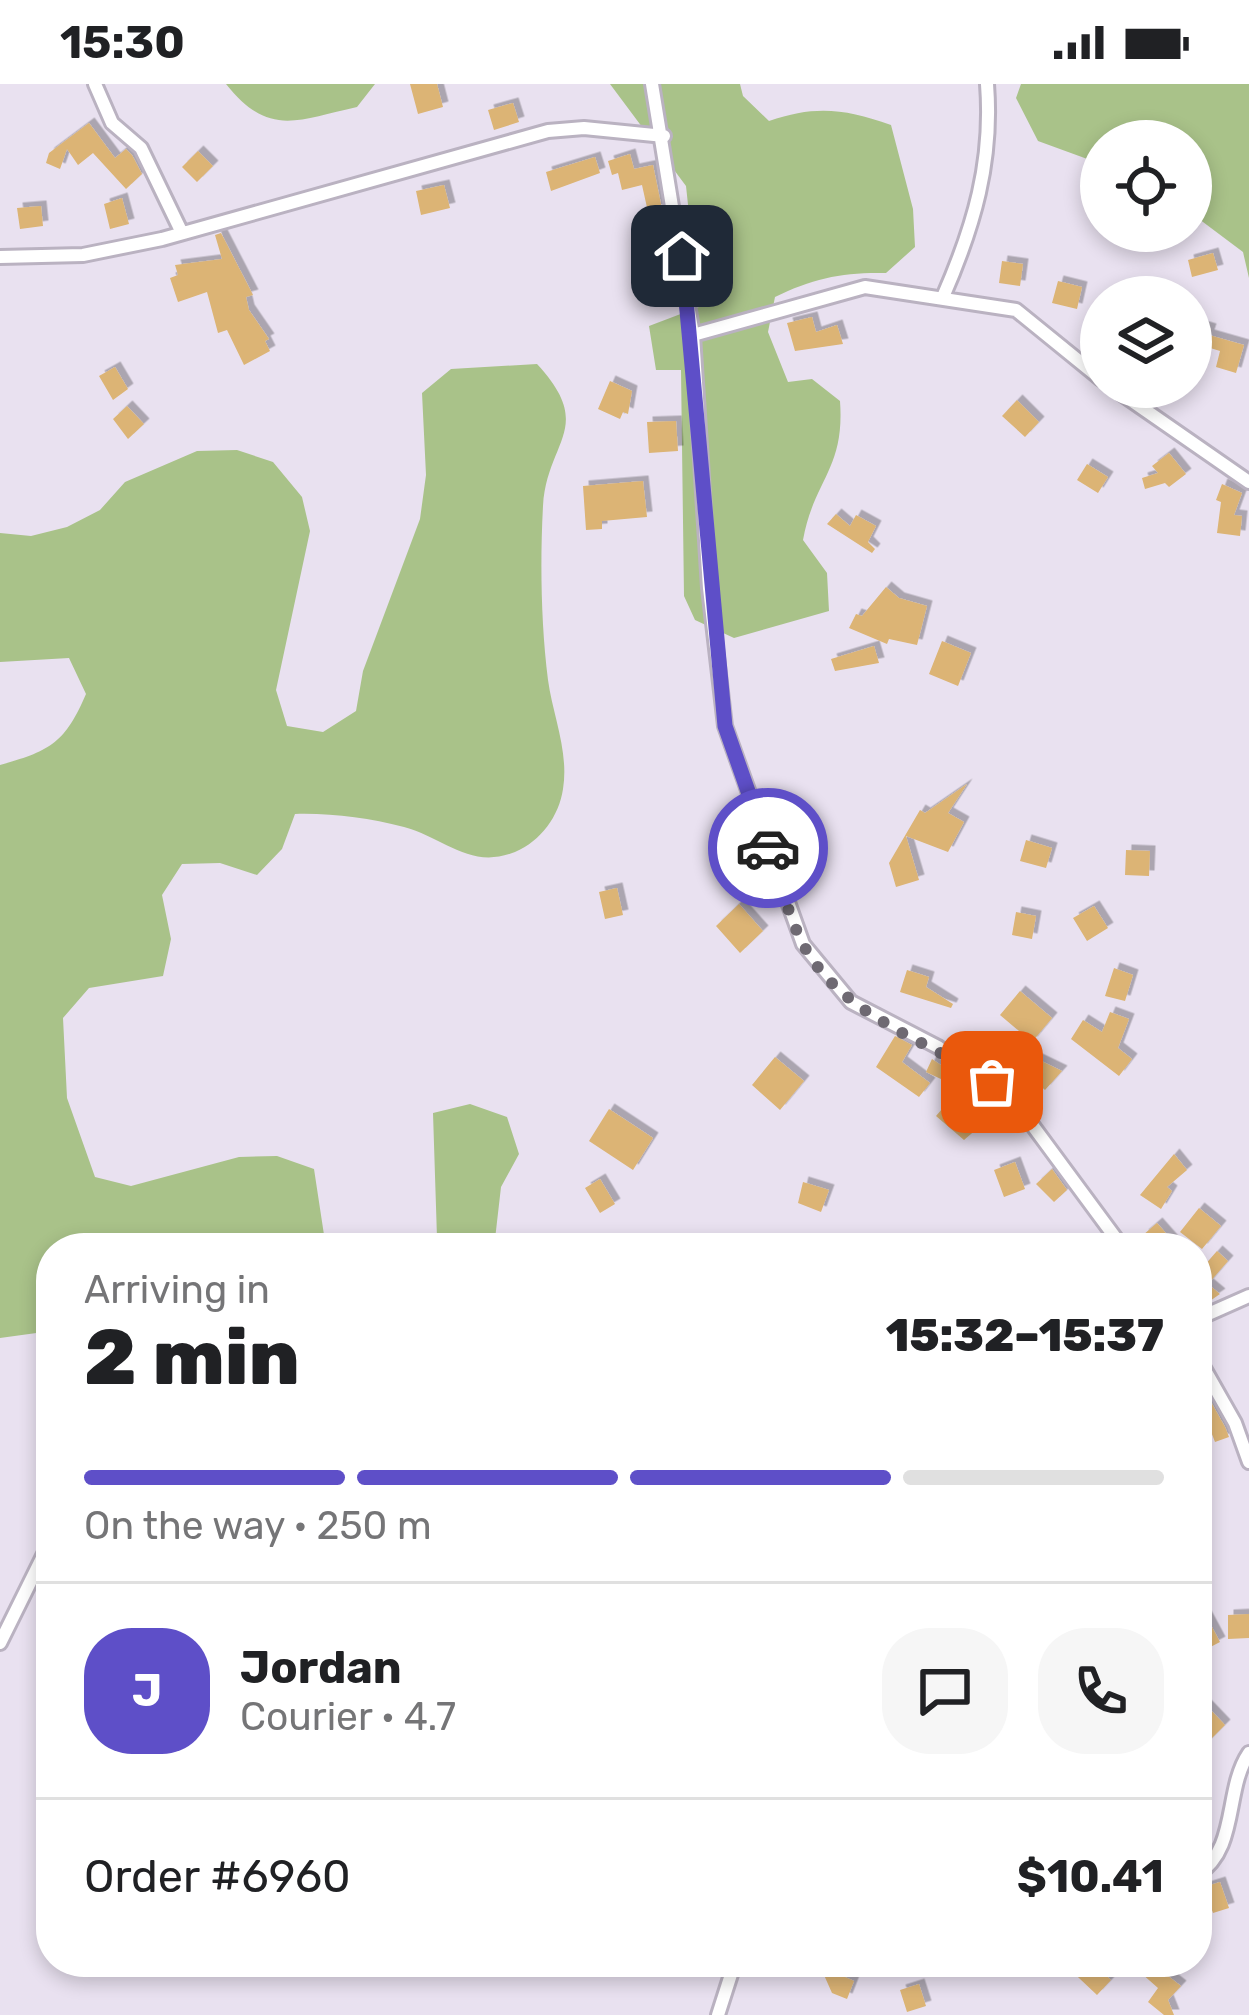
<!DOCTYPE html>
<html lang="en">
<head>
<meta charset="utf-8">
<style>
  body { margin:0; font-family:Rubik,sans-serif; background:#f6f6f6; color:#202124; height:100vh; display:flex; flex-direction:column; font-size:45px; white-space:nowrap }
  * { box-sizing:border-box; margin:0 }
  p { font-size:39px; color:#757577 }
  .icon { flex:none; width:66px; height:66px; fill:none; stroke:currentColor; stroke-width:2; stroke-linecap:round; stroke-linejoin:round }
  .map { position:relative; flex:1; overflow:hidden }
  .details { position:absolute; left:36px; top:1149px; width:1176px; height:744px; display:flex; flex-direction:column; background:#fff; border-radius:48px; box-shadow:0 6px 18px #0003 }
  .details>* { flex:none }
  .controls { position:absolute; left:1080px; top:36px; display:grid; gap:24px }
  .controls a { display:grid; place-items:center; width:132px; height:132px; border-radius:50%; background:#fff; box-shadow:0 6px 18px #0003; font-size:60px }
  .pin { position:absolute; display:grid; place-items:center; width:102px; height:102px; color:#fff; margin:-51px; border-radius:24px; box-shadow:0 6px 18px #0006 }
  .courier { position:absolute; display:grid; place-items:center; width:120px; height:120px; margin:-60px; border:9px solid #5e4fc8; border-radius:50%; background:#fff; color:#222; box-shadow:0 3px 15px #0007 }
  .overview em { font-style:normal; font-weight:800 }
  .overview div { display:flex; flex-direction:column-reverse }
  .overview { display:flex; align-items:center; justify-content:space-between; height:204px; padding:0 48px }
  h1 { font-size:78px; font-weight:800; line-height:90px }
  .bar { display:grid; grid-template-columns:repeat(4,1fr); gap:18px 12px; align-content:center; height:144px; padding:0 48px }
  .bar i { height:15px; border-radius:9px; background:#e0e0e0 }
  .bar .selected { background:#5e4fc8 }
  .bar p { grid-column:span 4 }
  .line { display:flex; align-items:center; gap:30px; padding:0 48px; border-top:3px solid #e0e0e0 }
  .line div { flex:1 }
  .round { display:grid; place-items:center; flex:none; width:126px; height:126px; border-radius:48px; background:#f6f6f6 }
  .status { display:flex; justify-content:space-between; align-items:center; height:84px; padding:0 60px; background:#fff; direction:ltr }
  .status svg { height:33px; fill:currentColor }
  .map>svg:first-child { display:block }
  .green { fill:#a9c289 }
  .building { fill:#dcb474; filter:url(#shadow) }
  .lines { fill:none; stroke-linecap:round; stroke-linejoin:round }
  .street-casing { stroke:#bab2c1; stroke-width:18 }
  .street { stroke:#fff; stroke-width:12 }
  .done { stroke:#6e6972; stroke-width:12; stroke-dasharray:0 21.6 }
  .route { stroke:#5e4fc8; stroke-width:15 }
</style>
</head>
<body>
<div class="status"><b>15:30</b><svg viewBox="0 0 49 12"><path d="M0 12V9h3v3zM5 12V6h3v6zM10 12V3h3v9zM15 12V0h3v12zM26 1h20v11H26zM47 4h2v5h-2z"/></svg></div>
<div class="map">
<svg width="1249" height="1931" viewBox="0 0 1249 1931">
  <defs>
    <filter id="shadow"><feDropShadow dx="5.5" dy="-5.5" stdDeviation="0" flood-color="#0004"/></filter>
  </defs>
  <rect width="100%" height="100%" fill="#e9e1f0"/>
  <path class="green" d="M226 0H375L357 23C297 36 269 54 226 0Z
    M610 0H740L743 12 769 37C816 21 845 25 891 41L913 125 915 163 886 189C844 188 813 194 775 213L768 248 788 298 812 295 840 317C845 386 814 395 803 456L827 489 829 527 734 554 695 536 684 512 681 286H656L649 242 699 223 686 102Z
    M1021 0H1249V194L1243 168 1191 129V57H1101V80L1038 57 1016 14Z
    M537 280C596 344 547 356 543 422 540 479 541 540 548 596 553 632 569 668 563 705 559 732 541 757 515 768 470 786 445 754 404 743 368 734 332 729 295 730L282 765 257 791 220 779 182 780 162 811 171 855 163 892 89 904 63 934 67 1014 95 1093 131 1102 239 1073 277 1072 314 1085 326 1164H51V1247L0 1254V681C50 667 65 659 86 610L69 574 0 578V449L31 452 67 443 100 426 125 398 197 367 237 366 273 378 302 413 310 447 276 606 287 642 323 648 356 627 363 587 420 435 426 391 422 309 451 285Z
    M470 1020 507 1033 519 1070 501 1103 494 1164H427L437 1154 433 1029Z"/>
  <path class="building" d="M410 0H437L443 23 418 30Z
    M513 19 519 38 494 46 488 26Z
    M89 39 115 74 126 65 132 71 142 90 126 105 93 69 78 81 67 65 60 85 46 79 49 69Z
    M198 67 213 82 197 98 182 83Z
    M630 70 634 85 653 81 662 125 648 128 642 101 622 106 618 89 612 91 608 77Z
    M595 73 600 89 551 107 546 88Z
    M444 101 450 124 421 131 416 107Z
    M122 114 129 140 110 145 104 120Z
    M41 122 43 142 20 145 17 124Z
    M221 149 253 211 246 213 249 226 269 255 265 257 270 267 244 281 227 246 218 249 207 208 178 218 170 194 178 191 175 181 222 175 215 151Z
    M1213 169 1218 186 1192 193 1188 176Z
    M1002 177 1023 180 1020 202 999 199Z
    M671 179V221L653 222 651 180Z
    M1058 197 1082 203 1077 225 1052 219Z
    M812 233 816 248 837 241 843 260 795 267 787 239Z
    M1191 239 1211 245 1209 251 1244 261 1236 289 1216 283 1220 267 1191 258Z
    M115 283 128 305 113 316 99 292Z
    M610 297 632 307 628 330 623 328 620 335 598 325Z
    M1017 316 1039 338 1025 353 1002 332Z
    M127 322 144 340 128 355 113 335Z
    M676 337 678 367 649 369 647 338Z
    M1169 369 1186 390 1169 403 1165 399 1145 405 1142 394 1158 389 1152 382Z
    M1087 380 1108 393 1098 409 1077 396Z
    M643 397 647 433 602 437V445L586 446 583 402Z
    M1222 400 1242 409 1234 431 1242 432 1240 452 1217 449 1221 418 1216 416Z
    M836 430 850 442 856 431 876 442 868 458 875 465 872 469 827 440Z
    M886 503 899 514 927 522 917 561 889 555 887 560 849 544 856 530 862 532Z
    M942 557 971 569 958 602 929 590Z
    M874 562 879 579 835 587 831 575Z
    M967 700 948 729 964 738 948 768 906 752 919 796 896 803 889 779 920 726 925 729Z
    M1026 756 1052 764 1046 784 1020 777Z
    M1126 766 1150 767 1149 792 1125 791Z
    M617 804 623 831 605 835 599 808Z
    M739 820 763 847 740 869 716 842Z
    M1094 822 1108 844 1087 857 1073 834Z
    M1016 828 1036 832 1032 855 1012 851Z
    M1114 884 1133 891 1125 917 1105 912Z
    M907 886 929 893 926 903 953 920 951 924 900 908Z
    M1020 907 1052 934 1032 958 1000 931Z
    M1110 928 1129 935 1118 964 1132 975 1119 992 1071 955 1083 936 1102 948Z
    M895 952 912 961 902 978 930 999 919 1013 876 983Z
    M775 973 804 997 780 1026 752 1001Z
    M932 975 1002 1023 964 1056 936 1032 960 1004 926 988Z
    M1037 975 1062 987 1045 1006 1025 988Z
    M609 1025 653 1054 633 1086 589 1057Z
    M1174 1070 1187 1086 1167 1103 1172 1107 1161 1125 1140 1111Z
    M1015 1078 1025 1105 1004 1113 994 1086Z
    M1052 1085 1067 1106 1054 1118 1036 1100Z
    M600 1095 615 1120 600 1129 585 1104Z
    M803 1098 829 1106 821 1128 798 1119Z
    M1199 1124 1221 1142 1202 1165 1180 1148Z
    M1157 1139 1179 1164H1155L1143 1151Z
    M1217 1167 1228 1177 1208 1200 1220 1210 1204 1221 1197 1215V1190Z
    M1197 1293 1225 1343 1229 1353 1215 1358 1210 1345 1197 1350 1202 1317Z
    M1197 1515 1220 1558 1197 1570Z
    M1249 1530V1554L1228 1555V1531Z
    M1205 1620 1225 1641 1205 1661 1197 1653V1628Z
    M1220 1798 1229 1824 1213 1829 1204 1803Z
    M1062 1878H1121V1880L1101 1887 1111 1896 1097 1911Z
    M1150 1878 1181 1902 1168 1916 1174 1931H1164L1148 1918 1158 1904 1141 1889Z
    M820 1882 854 1897 847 1915 832 1909Z
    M919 1900 926 1922 907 1928 900 1906Z"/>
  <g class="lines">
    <g class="street-casing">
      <path id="street" d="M95 0 112 39 141 64 182 149
        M652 0 693 251 709 504 725 642 803 860 851 918 938 963 1019 1023 1123 1164
        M0 173 83 171 162 155 548 47 584 44 664 52
        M943 213C974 142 993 78 987 0
        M693 251 865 203 1016 226 1101 295
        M1112 303 1249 398
        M1197 1235 1249 1212
        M1197 1272 1235 1339 1249 1378
        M0 1559 51 1456
        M1197 1791C1239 1764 1224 1706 1249 1669
        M718 1931 735 1878"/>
    </g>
    <use href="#street" class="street"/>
  </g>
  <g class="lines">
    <path class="done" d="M768 764C780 796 788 832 804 862 842 932 928 957 992 998"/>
    <path class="route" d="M682 172 725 642 768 764"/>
  </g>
</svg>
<div class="controls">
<a><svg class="icon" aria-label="locate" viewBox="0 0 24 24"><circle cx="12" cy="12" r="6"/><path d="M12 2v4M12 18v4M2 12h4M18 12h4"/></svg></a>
<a><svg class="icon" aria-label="layers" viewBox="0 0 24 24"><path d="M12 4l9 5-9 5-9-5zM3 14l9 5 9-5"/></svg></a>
</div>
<div class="pin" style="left:992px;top:998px;background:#ea580c"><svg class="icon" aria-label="bag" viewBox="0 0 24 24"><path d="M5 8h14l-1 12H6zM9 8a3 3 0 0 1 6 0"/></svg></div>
<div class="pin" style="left:682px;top:172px;background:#1f2937"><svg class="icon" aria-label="home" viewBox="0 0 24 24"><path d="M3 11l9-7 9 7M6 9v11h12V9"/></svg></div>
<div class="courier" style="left:768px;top:764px"><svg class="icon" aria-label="car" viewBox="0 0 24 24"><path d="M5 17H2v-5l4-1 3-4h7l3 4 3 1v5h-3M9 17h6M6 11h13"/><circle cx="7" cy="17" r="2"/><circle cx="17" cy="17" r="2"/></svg></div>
<section class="details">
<div class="overview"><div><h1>2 min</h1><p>Arriving in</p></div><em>15:32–15:37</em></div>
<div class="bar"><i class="selected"></i><i class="selected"></i><i class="selected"></i><i></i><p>On the way · 250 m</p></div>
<div class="line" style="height:216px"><b class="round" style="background:#5e4fc8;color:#fff">J</b><div><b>Jordan</b><p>Courier · 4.7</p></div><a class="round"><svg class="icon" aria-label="chat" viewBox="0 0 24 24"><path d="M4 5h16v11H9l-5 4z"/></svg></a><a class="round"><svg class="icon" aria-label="phone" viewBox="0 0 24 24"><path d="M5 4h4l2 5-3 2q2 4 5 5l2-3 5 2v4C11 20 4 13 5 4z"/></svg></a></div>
<div class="line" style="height:156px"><div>Order #6960</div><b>$10.41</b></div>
</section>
</div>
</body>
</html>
